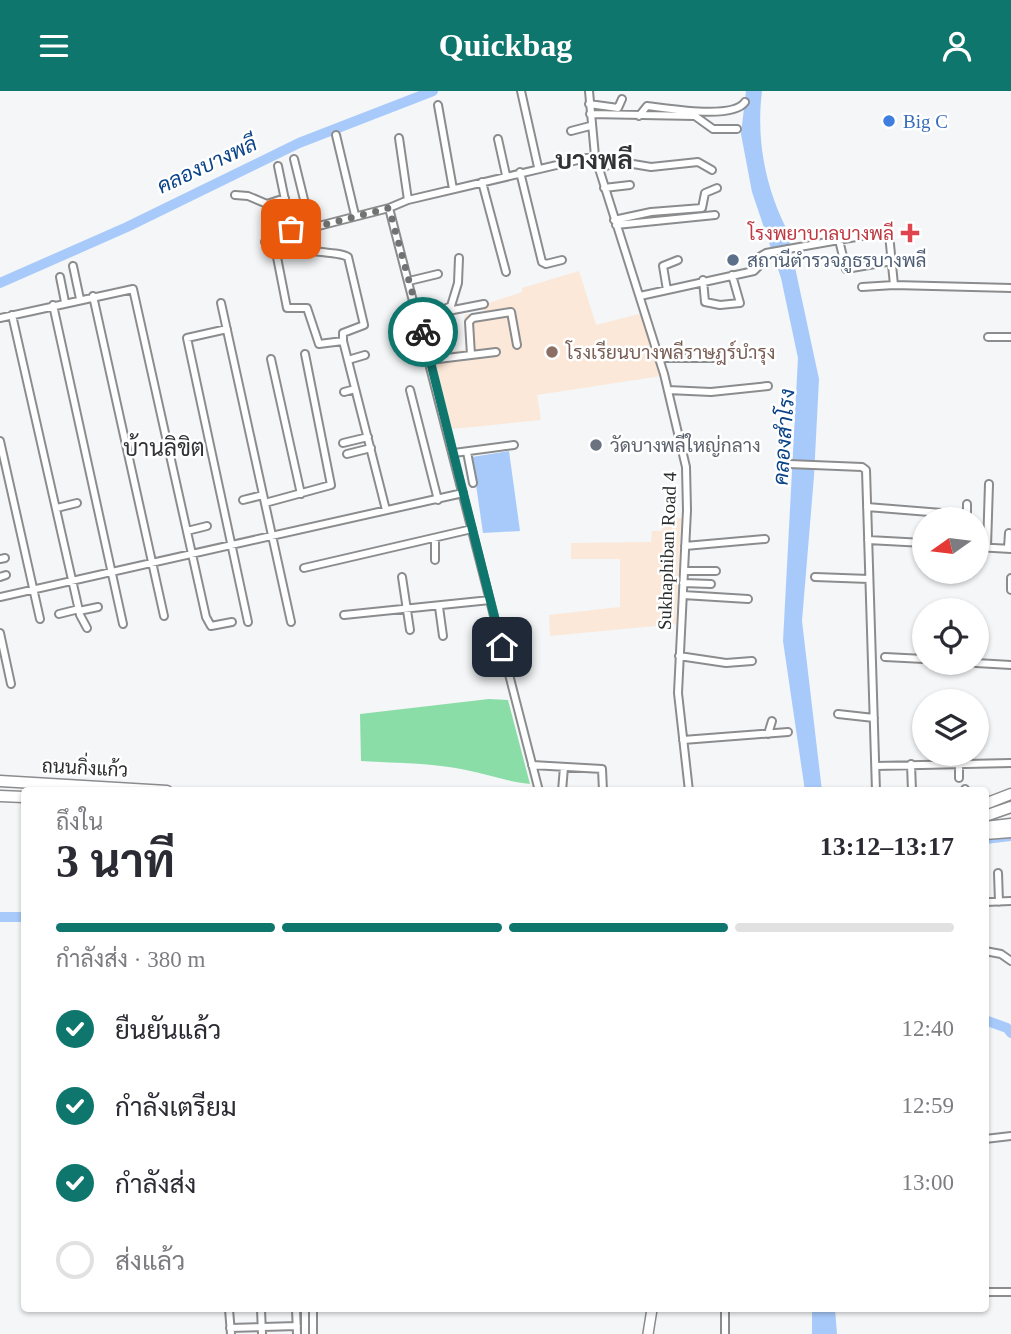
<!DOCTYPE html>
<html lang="th">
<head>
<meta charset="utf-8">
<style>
  body { margin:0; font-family:"Times New Roman",Sarabun,serif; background:#f2f2f3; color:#2b2b33; height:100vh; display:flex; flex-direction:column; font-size:26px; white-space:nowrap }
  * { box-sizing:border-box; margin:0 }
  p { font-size:23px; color:#7c7c81 }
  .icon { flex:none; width:38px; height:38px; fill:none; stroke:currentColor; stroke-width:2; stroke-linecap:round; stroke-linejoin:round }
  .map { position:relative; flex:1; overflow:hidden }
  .drawer { position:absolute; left:21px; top:696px; width:968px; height:525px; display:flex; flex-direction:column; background:#fff; border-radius:7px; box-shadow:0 2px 5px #0004 }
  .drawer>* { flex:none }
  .needle { width:46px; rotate:256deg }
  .tools { position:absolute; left:912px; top:416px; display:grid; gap:14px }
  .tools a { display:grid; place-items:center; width:77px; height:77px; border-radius:50%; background:#fff; box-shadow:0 2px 5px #0004; font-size:35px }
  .pin { position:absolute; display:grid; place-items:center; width:60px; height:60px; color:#fff; margin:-30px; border-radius:14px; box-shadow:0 4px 10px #0006 }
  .courier { position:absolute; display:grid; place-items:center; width:70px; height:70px; margin:-35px; border:5px solid #0f766e; border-radius:50%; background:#fff; color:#222; box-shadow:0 2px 9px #0007 }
  .summary em { font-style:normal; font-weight:700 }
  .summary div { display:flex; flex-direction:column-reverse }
  .summary { display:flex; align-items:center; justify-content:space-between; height:119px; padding:0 35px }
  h1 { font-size:46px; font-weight:700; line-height:52px }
  .bar { display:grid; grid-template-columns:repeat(4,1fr); gap:10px 7px; align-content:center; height:84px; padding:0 35px }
  .bar i { height:9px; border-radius:5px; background:#e1e1e2 }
  .bar .current { background:#0f766e }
  .bar p { grid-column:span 4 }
  ol { padding:0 35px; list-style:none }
  li { display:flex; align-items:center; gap:21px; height:77px }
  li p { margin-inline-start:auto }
  li .icon { padding:7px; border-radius:50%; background:#0f766e; color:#fff; stroke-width:4 }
  li:last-child { color:#7c7c81 }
  li i { width:38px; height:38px; border:4px solid #e1e1e2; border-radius:50% }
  header { display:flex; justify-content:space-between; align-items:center; height:91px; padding:0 35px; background:#0f766e; color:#fff; font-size:32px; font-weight:700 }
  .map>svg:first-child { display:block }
  .education { fill:#fbe8d8 }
  .green { fill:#8bdda8 }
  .water { fill:#a8cafb }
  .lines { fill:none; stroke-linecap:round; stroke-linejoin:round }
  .canal { stroke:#a8cafb; stroke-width:6 }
  .river { stroke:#a8cafb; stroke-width:10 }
  .street-casing { stroke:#8b8c8e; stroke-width:10 }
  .secondary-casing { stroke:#8b8c8e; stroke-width:12 }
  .primary-casing { stroke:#8b8c8e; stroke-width:13 }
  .street { stroke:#fff; stroke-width:6 }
  .secondary { stroke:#fff; stroke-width:9 }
  .primary { stroke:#fff; stroke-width:10 }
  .done { stroke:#717373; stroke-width:7; stroke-dasharray:0 12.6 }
  .route { stroke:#0f766e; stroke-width:9 }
  .shop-dot { fill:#3f7fe0; stroke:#fff; stroke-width:2.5 }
  .health-dot { fill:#e0444e; stroke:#fff; stroke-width:2.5 }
  .service-dot { fill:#5c6f8a; stroke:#fff; stroke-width:2.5 }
  .education-dot { fill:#8d6e63; stroke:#fff; stroke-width:2.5 }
  .worship-dot { fill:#6b7280; stroke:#fff; stroke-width:2.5 }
  .labels { text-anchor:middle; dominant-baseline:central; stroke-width:5; stroke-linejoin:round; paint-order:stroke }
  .shop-label { font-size:19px; fill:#366cbe; stroke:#fff; text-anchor:start }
  .health-label { font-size:19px; fill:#be3a42; stroke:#fff; text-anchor:end }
  .service-label { font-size:19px; fill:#4e5e75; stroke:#fff; text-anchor:start }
  .education-label { font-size:19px; fill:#785e54; stroke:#fff; text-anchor:start }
  .worship-label { font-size:19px; fill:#5b616d; stroke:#fff; text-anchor:start }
  .street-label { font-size:19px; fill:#2b2c2c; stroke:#fff }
  .water-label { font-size:21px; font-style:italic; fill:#0a4388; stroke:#fff }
  .quarter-label { font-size:23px; fill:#323335; stroke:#fff }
  .district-label { font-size:26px; font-weight:bold; fill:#323335; stroke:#fff }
</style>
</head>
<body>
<header><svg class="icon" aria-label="menu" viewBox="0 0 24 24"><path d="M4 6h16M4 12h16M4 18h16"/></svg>Quickbag<svg class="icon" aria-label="person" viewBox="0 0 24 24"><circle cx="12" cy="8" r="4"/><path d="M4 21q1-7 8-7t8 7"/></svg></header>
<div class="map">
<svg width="1011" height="1243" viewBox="0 0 1011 1243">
  <rect width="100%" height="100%" fill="#f4f6f8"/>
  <path class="education" d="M579 180 596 234 643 222 661 285 537 304 541 329 452 338 433 264 468 258 464 224 484 221 483 214 522 201V197Z
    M663 426 681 427 676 533 550 545 549 524 620 516V468H571V452L651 451 652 440H662Z"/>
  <path class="green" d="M489 608 508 609 530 693C507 691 488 683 466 679 432 672 396 672 361 670L360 623Z"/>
  <path class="water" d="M746 0H762C756 48 765 96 787 139L819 288 814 385 802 530 822 700H805L783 550 798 267 781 187 752 101 741 43Z
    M509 360 520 440 483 442 472 366Z
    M812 1218H835L837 1243H812Z"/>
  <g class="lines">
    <path class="canal" d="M985 750 1011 747"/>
    <path class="river" d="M0 192 127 136 299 52 433 0
      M0 826H24
      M985 929 1007 937 1011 942"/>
    <g class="street-casing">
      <path id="street" d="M521 0 538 76
        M589 0 595 65 664 283 686 376 687 419 678 602 689 700
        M589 13 618 17 622 8
        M438 14 453 98
        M590 23 695 25 713 38H737
        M639 25 647 15C667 17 733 29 745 11
        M571 40 590 35
        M336 44 355 124
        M399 47 408 109
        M498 48 506 84
        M294 68 311 137
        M278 75 291 138 295 141 389 117 408 109 595 65
        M598 77 621 71 651 76 698 71 712 79
        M520 81 542 171 546 173 562 169
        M482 91 506 181
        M604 97 630 94
        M235 104 248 105 267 113 285 107
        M389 117 539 700
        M614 129 651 121 702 117 705 102 717 97
        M616 134 715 124
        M839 149 846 178 892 170
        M265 151C288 162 337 159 348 166L364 234 343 242V250L386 419
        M275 156 287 217H307L319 253 343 250
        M73 175 80 208
        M60 186 65 211
        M703 189 705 211 720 214 740 212 732 184
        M409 190 438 183
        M862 196 894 194 1011 197
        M667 199 663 175 678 169
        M93 205 164 525
        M640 205 754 180 759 175V166L766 162 884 141 889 143 894 194
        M221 212 291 531
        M53 214 123 533
        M448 220 484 213
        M12 224 80 524 87 537
        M0 227 133 198 206 526 211 535 232 531
        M420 230 451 215 458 192 459 167
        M227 238 187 247 248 531
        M988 246H1011
        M471 264 469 231 473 227 511 221 517 254
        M696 266 699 262H754
        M659 267H716
        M271 268 301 403
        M348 269 365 264
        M430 269 496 261
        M410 299 438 409
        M668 299 711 301 768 295
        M344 301 355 298
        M0 350 40 528
        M343 352 368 346
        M467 361 473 392
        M454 362 514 354
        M347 363 371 357
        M789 373 862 376 866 379 876 700
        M243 409 263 404
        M265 412 331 394 305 263
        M867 416 967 424
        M57 417 77 412
        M967 429V413
        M187 440 207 435
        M435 447V469
        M868 449 924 452
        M685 455 765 448
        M976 456 1011 458
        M987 456 989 393
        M1008 457 1009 442
        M0 468 5 467
        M304 477 472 438
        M684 480H716
        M0 486 6 484
        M402 486 410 539
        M815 486 869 488
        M1011 487V499
        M683 492 711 493
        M683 504 748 508
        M0 506 463 402
        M439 516 443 545
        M79 520 98 516
        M59 523 79 518
        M344 524 490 509
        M0 542 11 593
        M679 565 726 572 752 570
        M885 566 924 568
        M976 572 1011 574
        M838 623 874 627
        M768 643 772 630
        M683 649 788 641
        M911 673 912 700
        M532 674 602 678 603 700
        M876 675 1011 672
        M959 687V671
        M965 698 966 700
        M562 700 564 676
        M998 782 999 811
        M985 811 1011 810
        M985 860 1001 863 1011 870
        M985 1048 1011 1045
        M985 1201H1011
        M229 1218 231 1243
        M261 1218 262 1243
        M296 1218 297 1243
        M725 1218V1243
        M230 1237 297 1235
        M305 1243V1218
        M313 1243V1218"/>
    </g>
    <g class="secondary-casing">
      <path id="secondary" d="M648 1243 652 1218"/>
    </g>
    <g class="primary-casing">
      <path id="primary" d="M0 690 167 700
        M0 705 24 706
        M985 713 1011 703
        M985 725 1011 716
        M985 736 1011 733
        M985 743 1011 741"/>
    </g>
    <use href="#street" class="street"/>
    <use href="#secondary" class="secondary"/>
    <use href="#primary" class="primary"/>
  </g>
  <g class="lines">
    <path class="done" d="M291 138 295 141 389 117 423 241"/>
    <path class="route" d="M423 241 502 556"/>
  </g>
  <circle class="shop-dot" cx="889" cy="30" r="7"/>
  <path class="health-dot" d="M906.5 131.5h7v7h7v7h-7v7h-7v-7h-7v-7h7z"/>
  <circle class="service-dot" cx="733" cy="169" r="7"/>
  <circle class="education-dot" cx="552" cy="261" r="7"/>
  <circle class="worship-dot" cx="596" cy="354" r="7"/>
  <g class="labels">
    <g class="shop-label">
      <text x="903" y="30">Big C</text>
    </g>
    <g class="health-label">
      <text x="894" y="142">โรงพยาบาลบางพลี</text>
    </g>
    <g class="service-label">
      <text x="747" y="169">สถานีตำรวจภูธรบางพลี</text>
    </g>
    <g class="education-label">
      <text x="566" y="261">โรงเรียนบางพลีราษฎร์บำรุง</text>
    </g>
    <g class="worship-label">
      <text x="610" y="354">วัดบางพลีใหญ่กลาง</text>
    </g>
    <g class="street-label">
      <text transform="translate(667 460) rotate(-88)">Sukhaphiban Road 4</text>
      <text transform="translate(85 677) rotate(3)">ถนนกิ่งแก้ว</text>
    </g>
    <g class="water-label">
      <text transform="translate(207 74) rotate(-25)">คลองบางพลี</text>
      <text transform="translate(784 346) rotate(-86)">คลองสำโรง</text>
    </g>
    <g class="quarter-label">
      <text x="164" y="357">บ้านลิขิต</text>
    </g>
    <g class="district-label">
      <text x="594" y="69">บางพลี</text>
    </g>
  </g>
</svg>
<div class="tools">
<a><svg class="needle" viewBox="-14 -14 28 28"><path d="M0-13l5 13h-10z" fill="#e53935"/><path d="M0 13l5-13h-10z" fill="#7c7c81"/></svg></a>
<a><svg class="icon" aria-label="locate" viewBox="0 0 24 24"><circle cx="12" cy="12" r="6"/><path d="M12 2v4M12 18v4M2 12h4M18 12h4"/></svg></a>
<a><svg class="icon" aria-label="layers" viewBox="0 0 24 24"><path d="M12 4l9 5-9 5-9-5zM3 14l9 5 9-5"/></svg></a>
</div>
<div class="pin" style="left:291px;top:138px;background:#ea580c"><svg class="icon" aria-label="bag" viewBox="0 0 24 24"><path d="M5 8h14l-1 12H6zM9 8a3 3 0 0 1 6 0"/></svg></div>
<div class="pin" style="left:502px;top:556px;background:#1f2937"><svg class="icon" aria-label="home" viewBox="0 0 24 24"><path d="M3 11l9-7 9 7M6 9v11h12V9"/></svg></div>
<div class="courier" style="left:423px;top:241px"><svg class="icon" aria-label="bike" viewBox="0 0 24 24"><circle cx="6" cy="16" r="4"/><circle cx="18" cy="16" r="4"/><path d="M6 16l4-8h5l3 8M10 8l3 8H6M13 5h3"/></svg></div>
<section class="drawer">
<div class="summary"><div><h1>3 นาที</h1><p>ถึงใน</p></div><em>13:12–13:17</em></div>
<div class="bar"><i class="current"></i><i class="current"></i><i class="current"></i><i></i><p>กำลังส่ง · 380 m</p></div>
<ol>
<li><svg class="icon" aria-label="check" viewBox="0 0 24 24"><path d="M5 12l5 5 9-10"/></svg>ยืนยันแล้ว<p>12:40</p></li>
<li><svg class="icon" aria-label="check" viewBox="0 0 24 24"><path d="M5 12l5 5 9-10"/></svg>กำลังเตรียม<p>12:59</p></li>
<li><svg class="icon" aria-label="check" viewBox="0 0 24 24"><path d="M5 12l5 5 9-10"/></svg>กำลังส่ง<p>13:00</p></li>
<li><i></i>ส่งแล้ว</li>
</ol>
</section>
</div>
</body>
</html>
